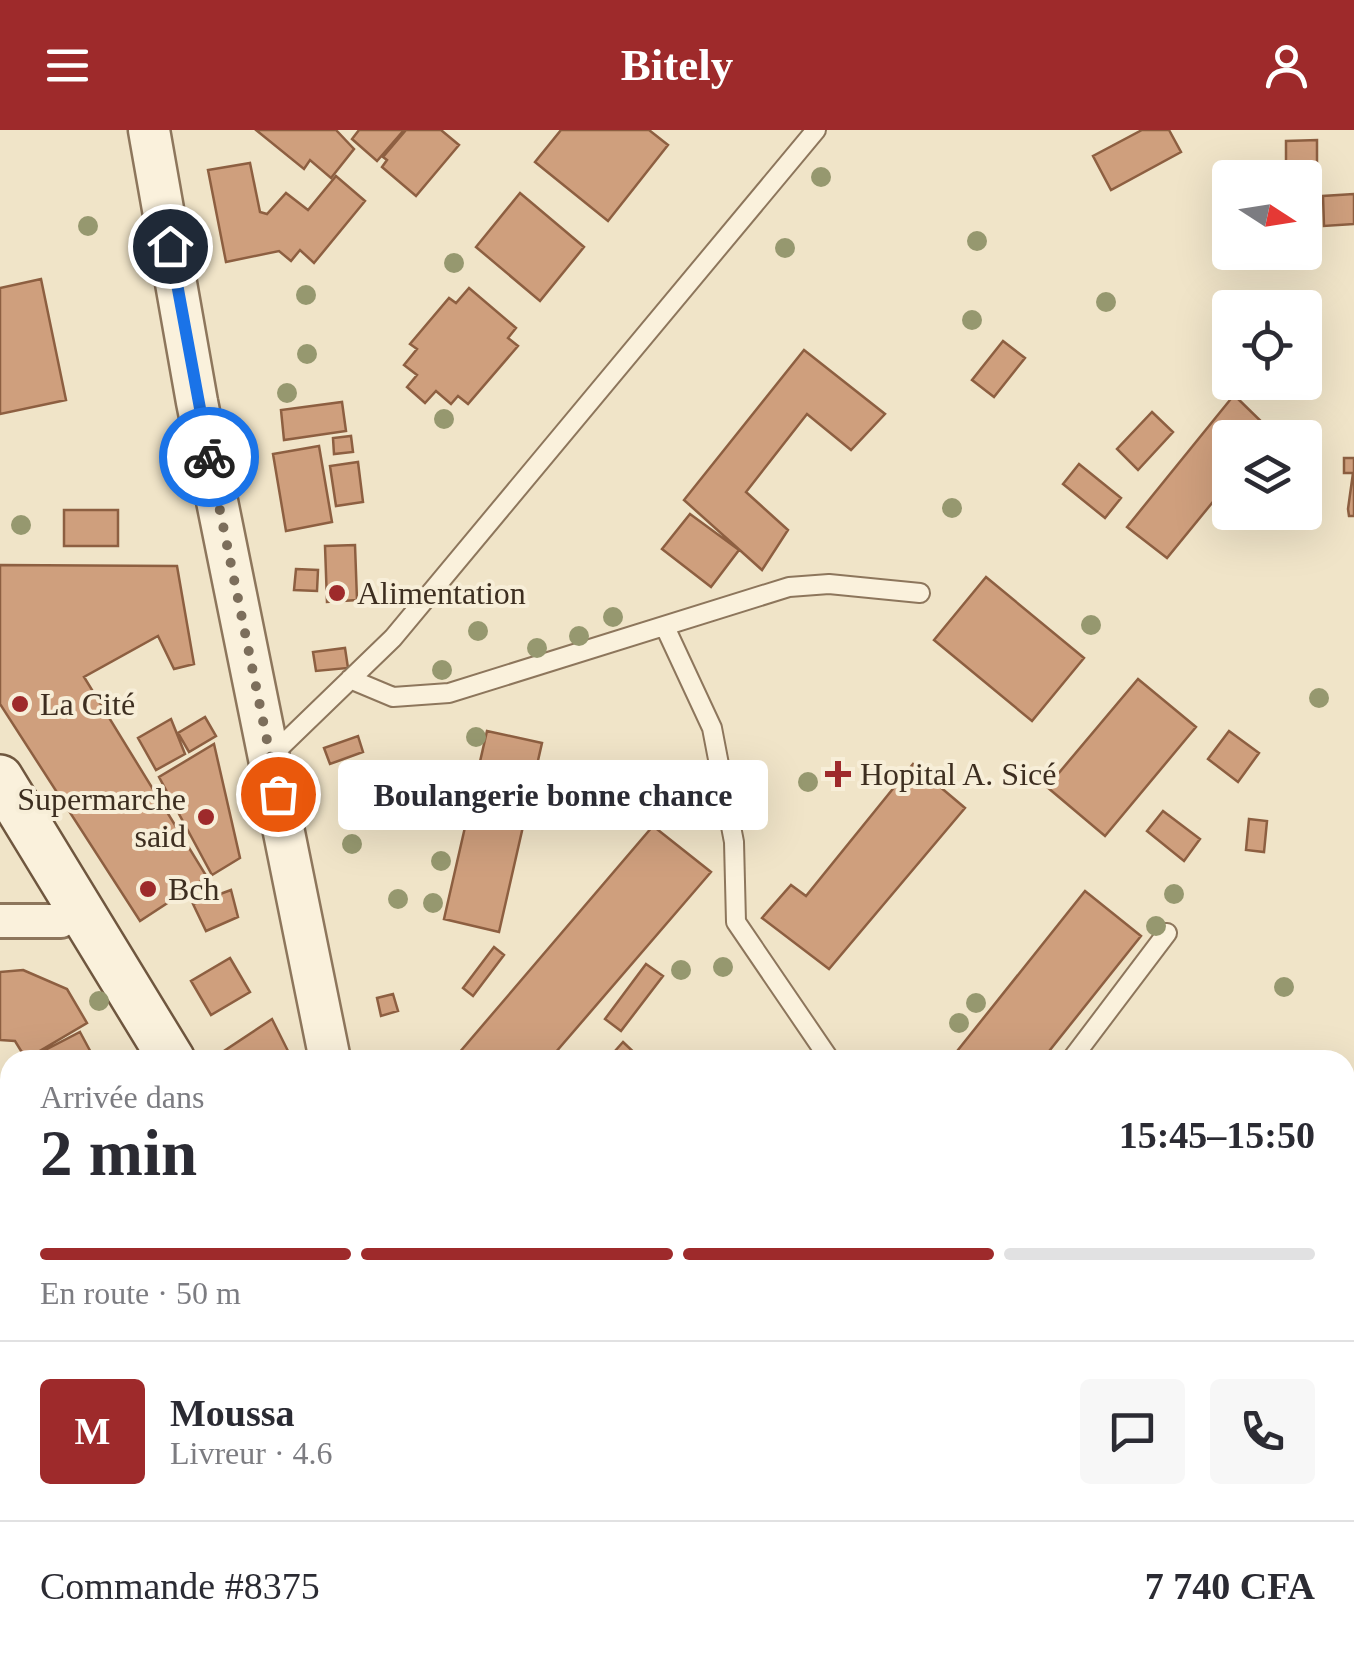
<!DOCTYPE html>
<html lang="fr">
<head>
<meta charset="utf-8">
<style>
  body { margin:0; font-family:Georgia,serif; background:#f7f7f7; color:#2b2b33; height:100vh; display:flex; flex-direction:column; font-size:38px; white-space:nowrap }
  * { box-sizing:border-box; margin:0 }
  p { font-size:32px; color:#7c7c81 }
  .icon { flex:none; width:55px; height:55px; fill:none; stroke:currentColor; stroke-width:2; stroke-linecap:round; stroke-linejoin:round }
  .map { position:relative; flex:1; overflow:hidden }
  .panel { position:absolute; left:0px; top:920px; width:1355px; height:620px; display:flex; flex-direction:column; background:#fff; border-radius:30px 30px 0 0; box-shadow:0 10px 40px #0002 }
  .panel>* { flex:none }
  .needle { width:65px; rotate:102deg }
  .tools { position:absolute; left:1212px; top:30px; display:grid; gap:20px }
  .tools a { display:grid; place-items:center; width:110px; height:110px; border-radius:10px; background:#fff; box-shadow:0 10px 40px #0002; font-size:50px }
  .pin { position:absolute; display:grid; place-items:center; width:85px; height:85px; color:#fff; margin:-42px; border:5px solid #fff; border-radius:50%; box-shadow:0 2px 10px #0007 }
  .courier { position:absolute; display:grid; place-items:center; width:100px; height:100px; margin:-50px; border:8px solid #1a73e8; border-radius:50%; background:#fff; color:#222; box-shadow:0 2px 12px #0007 }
  .bubble { position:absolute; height:70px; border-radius:10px; background:#fff; box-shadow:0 10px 40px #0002; font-size:32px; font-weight:800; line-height:70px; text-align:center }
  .headline em { font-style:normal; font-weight:800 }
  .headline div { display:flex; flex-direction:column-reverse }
  .headline { display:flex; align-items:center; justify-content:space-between; height:170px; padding:0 40px }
  h1 { font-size:65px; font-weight:800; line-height:75px }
  .bar { display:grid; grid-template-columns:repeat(4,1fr); gap:15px 10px; align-content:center; height:120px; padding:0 40px }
  .bar i { height:12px; border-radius:8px; background:#e1e1e2 }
  .bar .on { background:#9e2a2b }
  .bar p { grid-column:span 4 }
  .line { display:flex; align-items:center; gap:25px; padding:0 40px; border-top:2px solid #e1e1e2 }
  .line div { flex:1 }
  .round { display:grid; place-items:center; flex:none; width:105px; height:105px; border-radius:10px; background:#f7f7f7 }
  header { display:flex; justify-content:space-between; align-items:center; height:130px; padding:0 40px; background:#9e2a2b; color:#fff; font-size:45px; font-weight:800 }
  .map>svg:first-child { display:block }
  .building { fill:#cf9f7d; stroke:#8d5f41; stroke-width:2.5 }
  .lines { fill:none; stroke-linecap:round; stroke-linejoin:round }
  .service-casing { stroke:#8d765c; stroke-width:22 }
  .minor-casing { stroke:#8d765c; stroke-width:38 }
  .tertiary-casing { stroke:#8d765c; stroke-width:45 }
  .secondary-casing { stroke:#6f573f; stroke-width:50 }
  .service { stroke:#faf1dc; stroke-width:18 }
  .minor { stroke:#faf1dc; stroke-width:32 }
  .tertiary { stroke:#faf1dc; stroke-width:40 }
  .secondary { stroke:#faf1dc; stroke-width:45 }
  .tree { fill:#96986f }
  .done { stroke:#7c6e5b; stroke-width:10; stroke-dasharray:0 18 }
  .route { stroke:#1a73e8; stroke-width:12 }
  .poi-dot { fill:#9e2a2b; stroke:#f7eed8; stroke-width:4 }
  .labels { text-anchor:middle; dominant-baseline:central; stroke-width:8; stroke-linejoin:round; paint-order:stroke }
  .poi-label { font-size:32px; fill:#3d2e20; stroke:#f7eed8; text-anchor:start }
</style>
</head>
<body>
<header><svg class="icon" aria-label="menu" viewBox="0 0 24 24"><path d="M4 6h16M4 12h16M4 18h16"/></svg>Bitely<svg class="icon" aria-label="person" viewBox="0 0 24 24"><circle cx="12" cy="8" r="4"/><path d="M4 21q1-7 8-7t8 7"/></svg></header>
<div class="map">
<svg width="1354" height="1540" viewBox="0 0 1354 1540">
  <rect width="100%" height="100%" fill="#f0e4c8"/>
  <path class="building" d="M256 0H336L354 19 331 48 310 30 304 39Z
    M359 0H404L377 31 352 9Z
    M406 0H441L459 15 416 66 382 37 387 30 383 27Z
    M561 0H649L668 15 608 91 535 32Z
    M1142 0H1169L1181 22 1111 60 1093 26Z
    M1317 10V86H1305V48H1286V11Z
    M250 33 260 82 267 84 286 63 308 80 336 46 365 71 314 133 300 120 291 131 279 121 226 132 208 40Z
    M520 63 584 117 540 171 476 117Z
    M1354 64V94L1324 96 1323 66Z
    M41 149 66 270 0 284V158Z
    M469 158 516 198 508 208 518 216 468 274 458 266 451 274 436 261 425 273 407 257 417 245 404 235 417 219 410 214 449 168 456 173Z
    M1003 211 1025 228 994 267 972 250Z
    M804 220 885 284 851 320 807 284 746 362 788 400 762 440 684 370Z
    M1234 265 1271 301 1266 308H1230V351L1167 428 1127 397Z
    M342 272 346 301 284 310 281 280Z
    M1152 282 1173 302 1138 340 1117 319Z
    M351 306 353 322 334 324 333 308Z
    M319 316 332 392 286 401 273 324Z
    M1344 328H1354V386H1349L1348 379 1353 343H1344Z
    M358 332 363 372 336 376 330 336Z
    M1079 334 1121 368 1105 388 1063 354Z
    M64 380H118V416H64Z
    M690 384 739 420 711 457 662 419Z
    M355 415 357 470 327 472 325 416Z
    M0 435 177 436 194 534 174 539 158 506 84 547 207 747 140 791 0 574Z
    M296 439 318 440 317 461 294 460Z
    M986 447 1084 528 1032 591 934 510Z
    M345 518 348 538 316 541 313 522Z
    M1138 549 1196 597 1105 706 1047 657Z
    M205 587 216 606 189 622 178 603Z
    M171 589 185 624 156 640 138 608Z
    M487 601 542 613 499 802 444 789Z
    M1229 601 1259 623 1238 652 1208 629Z
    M358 606 363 622 330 634 324 618Z
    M214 614 240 728 212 745 159 647Z
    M913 634 965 678 829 839 762 788 791 755 806 766Z
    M1163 681 1200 709 1184 731 1147 701Z
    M1249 689 1267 691 1264 722 1246 720Z
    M653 696 711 742 549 930H453Z
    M231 760 238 787 206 801 193 774Z
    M1085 761 1141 806 1042 930H950Z
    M494 817 504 825 473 866 463 858Z
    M230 828 250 862 211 885 191 851Z
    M646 834 663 846 621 901 605 889Z
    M23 840 67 859 87 893 26 929 15 911 0 910V842Z
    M393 864 398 881 381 886 377 868Z
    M272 889 289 923 279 930H225L221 923Z
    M80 902 95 930H26Z
    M623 912 642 930H607Z
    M10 984V1035L0 1041V990Z
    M0 1110 10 1113V1216L0 1217Z
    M1345 1369H1354V1404H1345Z
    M1354 1497V1540H1305L1316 1530H1345V1505Z
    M0 1501H10V1530H34V1540H0Z
    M65 1530H184L190 1540H70Z
    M263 1530H315L302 1540H257Z
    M320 1530H359L351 1540H309Z
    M382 1530H460V1531L448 1540H390Z
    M589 1530H720L704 1540H595Z
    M918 1530H970L973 1533 967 1540H910Z
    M1154 1530H1229L1234 1540H1155Z"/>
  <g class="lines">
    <g class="service-casing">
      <path id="service" d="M665 497 712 598 734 712 736 792 830 930
        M350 549 393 567 449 563 789 457 829 454 920 463
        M272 625 393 508 816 0
        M1071 930 1167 803"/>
    </g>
    <g class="minor-casing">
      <path id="minor" d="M0 791H61
        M0 1252H10
        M0 1481H10
        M212 1530 216 1540
        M50 1540V1530"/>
    </g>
    <g class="tertiary-casing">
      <path id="tertiary" d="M149 0 197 272 330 930
        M1345 1300H1354"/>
    </g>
    <g class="secondary-casing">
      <path id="secondary" d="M0 648 172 930
        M520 1530 526 1540"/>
    </g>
    <use href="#service" class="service"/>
    <use href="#minor" class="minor"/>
    <use href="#tertiary" class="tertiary"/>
    <use href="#secondary" class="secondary"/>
  </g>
  <g class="tree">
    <circle cx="821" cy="47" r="10"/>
    <circle cx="88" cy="96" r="10"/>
    <circle cx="977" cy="111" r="10"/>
    <circle cx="785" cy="118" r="10"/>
    <circle cx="454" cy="133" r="10"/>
    <circle cx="306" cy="165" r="10"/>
    <circle cx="1106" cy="172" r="10"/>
    <circle cx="972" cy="190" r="10"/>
    <circle cx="307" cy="224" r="10"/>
    <circle cx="287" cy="263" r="10"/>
    <circle cx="444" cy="289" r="10"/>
    <circle cx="952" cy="378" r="10"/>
    <circle cx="21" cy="395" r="10"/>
    <circle cx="613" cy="487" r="10"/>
    <circle cx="1091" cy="495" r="10"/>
    <circle cx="478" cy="501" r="10"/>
    <circle cx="579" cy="506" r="10"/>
    <circle cx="537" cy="518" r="10"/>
    <circle cx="442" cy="540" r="10"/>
    <circle cx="1319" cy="568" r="10"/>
    <circle cx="476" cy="607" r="10"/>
    <circle cx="808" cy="652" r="10"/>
    <circle cx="357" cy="677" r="10"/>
    <circle cx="352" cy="714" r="10"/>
    <circle cx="441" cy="731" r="10"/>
    <circle cx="1174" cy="764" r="10"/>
    <circle cx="398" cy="769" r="10"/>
    <circle cx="433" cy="773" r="10"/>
    <circle cx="1156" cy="796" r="10"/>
    <circle cx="723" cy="837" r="10"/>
    <circle cx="681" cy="840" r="10"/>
    <circle cx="1284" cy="857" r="10"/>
    <circle cx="99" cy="871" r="10"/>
    <circle cx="976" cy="873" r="10"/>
    <circle cx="959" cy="893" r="10"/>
  </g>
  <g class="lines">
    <path class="done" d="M209 327 278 664"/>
    <path class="route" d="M170 116 209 327"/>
  </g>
  <g class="poi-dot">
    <circle cx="337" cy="463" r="10"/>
    <circle cx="20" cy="574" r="10"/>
    <path d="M833 629h10v10h10v10h-10v10h-10v-10h-10v-10h10z"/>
    <circle cx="206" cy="687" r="10"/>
    <circle cx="148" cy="759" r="10"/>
  </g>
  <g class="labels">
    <g class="poi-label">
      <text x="357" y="463">Alimentation</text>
      <text x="40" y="574">La Cité</text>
      <text x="860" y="644">Hopital A. Sicé</text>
      <text x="186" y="669" text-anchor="end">Supermarche<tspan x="186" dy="37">said</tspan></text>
      <text x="168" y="759">Bch</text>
    </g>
  </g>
</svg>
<div class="tools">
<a><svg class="needle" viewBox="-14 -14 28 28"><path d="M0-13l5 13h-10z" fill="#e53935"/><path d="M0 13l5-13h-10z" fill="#7c7c81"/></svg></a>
<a><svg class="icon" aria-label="locate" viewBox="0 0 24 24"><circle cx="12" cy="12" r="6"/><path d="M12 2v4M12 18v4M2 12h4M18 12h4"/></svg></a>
<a><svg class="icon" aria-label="layers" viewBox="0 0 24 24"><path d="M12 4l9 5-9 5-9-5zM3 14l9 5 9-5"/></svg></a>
</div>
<div class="pin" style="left:278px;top:664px;background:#ea580c"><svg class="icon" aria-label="bag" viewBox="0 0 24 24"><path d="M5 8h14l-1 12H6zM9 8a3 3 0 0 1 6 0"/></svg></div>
<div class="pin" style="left:170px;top:116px;background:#1f2937"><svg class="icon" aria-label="home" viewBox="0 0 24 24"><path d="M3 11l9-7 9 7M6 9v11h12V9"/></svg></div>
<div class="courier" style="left:209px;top:327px"><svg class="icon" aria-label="bike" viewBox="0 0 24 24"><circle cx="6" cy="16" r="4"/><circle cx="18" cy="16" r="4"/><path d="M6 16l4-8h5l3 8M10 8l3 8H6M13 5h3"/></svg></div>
<div class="bubble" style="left:338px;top:630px;width:430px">Boulangerie bonne chance</div>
<section class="panel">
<div class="headline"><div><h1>2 min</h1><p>Arrivée dans</p></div><em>15:45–15:50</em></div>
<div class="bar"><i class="on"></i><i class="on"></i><i class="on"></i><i></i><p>En route · 50 m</p></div>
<div class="line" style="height:180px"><b class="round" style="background:#9e2a2b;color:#fff">M</b><div><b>Moussa</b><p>Livreur · 4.6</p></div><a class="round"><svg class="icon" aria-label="chat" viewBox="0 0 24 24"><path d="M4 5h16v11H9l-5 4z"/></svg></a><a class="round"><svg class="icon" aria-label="phone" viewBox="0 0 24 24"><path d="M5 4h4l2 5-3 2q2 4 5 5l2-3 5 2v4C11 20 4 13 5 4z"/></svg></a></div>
<div class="line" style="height:130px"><div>Commande #8375</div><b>7 740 CFA</b></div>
</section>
</div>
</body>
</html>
